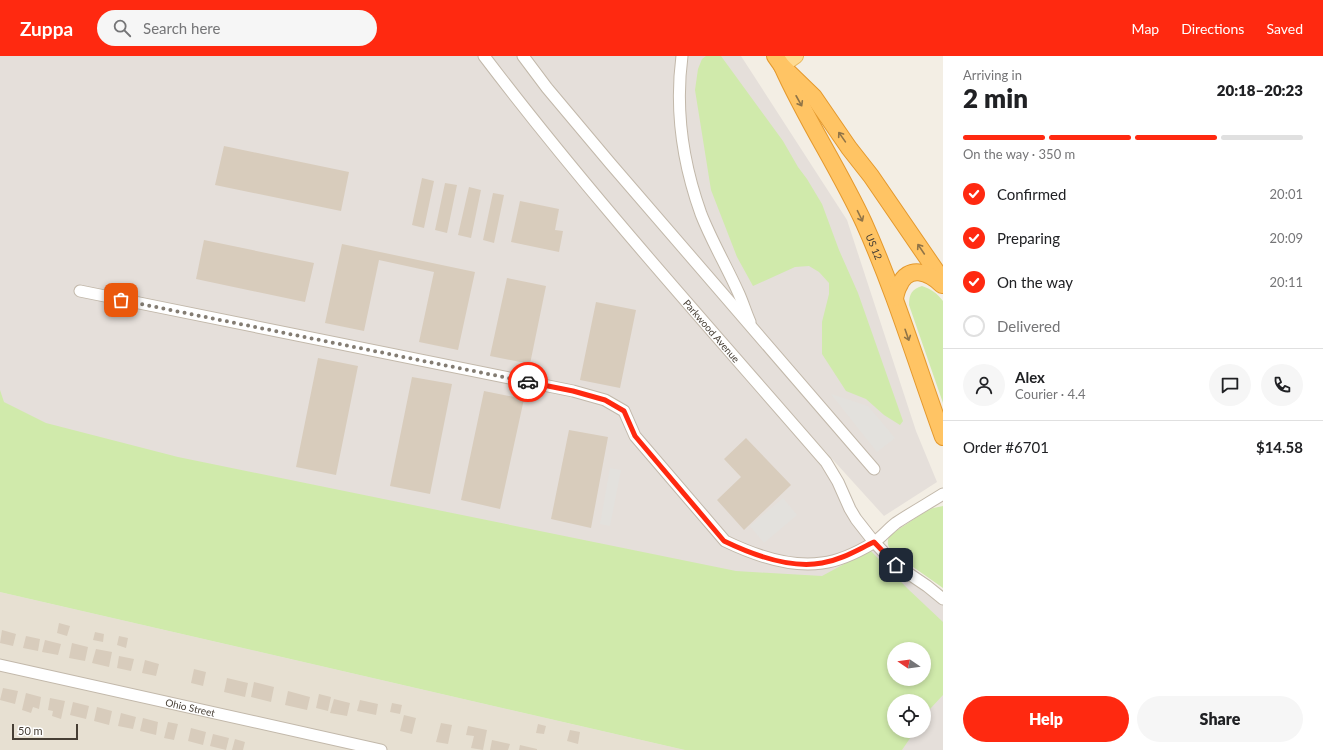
<!DOCTYPE html>
<html lang="en">
<head>
<meta charset="utf-8">
<style>
  body { margin:0; font-family:Lato,sans-serif; background:#f6f6f6; color:#202124; height:100vh; display:flex; flex-direction:column; font-size:15px; white-space:nowrap }
  * { box-sizing:border-box; margin:0 }
  p { font-size:13px; color:#757577 }
  .icon { flex:none; width:22px; height:22px; fill:none; stroke:currentColor; stroke-width:2; stroke-linecap:round; stroke-linejoin:round }
  .map { position:relative; flex:1; overflow:hidden }
  .drawer { display:flex; flex-direction:column; background:#fff; width:380px }
  .drawer>* { flex:none }
  .needle { width:26px; rotate:283deg }
  .tools { position:absolute; left:887px; top:586px; display:grid; gap:8px }
  .tools a { display:grid; place-items:center; width:44px; height:44px; border-radius:50%; background:#fff; box-shadow:0 2px 6px #0003; font-size:20px }
  .scale { position:absolute; left:12px; bottom:10px; width:66px; box-sizing:border-box; padding-left:4px; border:2px solid #463e34; border-top:0; font-size:11px; line-height:14px; white-space:nowrap; color:#463e34; -webkit-text-stroke:3px #fff; paint-order:stroke }
  .pin { position:absolute; display:grid; place-items:center; width:34px; height:34px; color:#fff; margin:-17px; border-radius:8px; box-shadow:0 2px 6px #0006 }
  .courier { position:absolute; display:grid; place-items:center; width:40px; height:40px; margin:-20px; border:3px solid #ff2910; border-radius:50%; background:#fff; color:#222; box-shadow:0 1px 5px #0007 }
  .summary em { font-style:normal; font-weight:800 }
  .summary div { display:flex; flex-direction:column-reverse }
  .summary { display:flex; align-items:center; justify-content:space-between; height:68px; padding:0 20px }
  h1 { font-size:26px; font-weight:800; line-height:30px }
  .bar { display:grid; grid-template-columns:repeat(4,1fr); gap:6px 4px; align-content:center; height:48px; padding:0 20px }
  .bar i { height:5px; border-radius:3px; background:#e0e0e0 }
  .bar .selected { background:#ff2910 }
  .bar p { grid-column:span 4 }
  .line { display:flex; align-items:center; gap:10px; padding:0 20px; border-top:1px solid #e0e0e0 }
  .line div { flex:1 }
  .round { display:grid; place-items:center; flex:none; width:42px; height:42px; border-radius:21px; background:#f6f6f6 }
  ol { padding:0 20px; list-style:none }
  li { display:flex; align-items:center; gap:12px; height:44px }
  li p { margin-inline-start:auto }
  li .icon { padding:4px; border-radius:50%; background:#ff2910; color:#fff; stroke-width:4 }
  li:last-child { color:#757577 }
  li i { width:22px; height:22px; border:2px solid #e0e0e0; border-radius:50% }
  .button { display:flex; gap:8px; margin-top:auto; padding:8px 20px }
  .button a { flex:1; height:46px; border-radius:24px; background:#ff2910; color:#fff; font-size:16px; font-weight:800; line-height:46px; text-align:center }
  .button a+a { background:#f6f6f6; color:#202124 }
  header { display:flex; align-items:center; gap:24px; box-sizing:border-box; height:56px; padding:0 20px; background:#ff2910; color:#fff }
  header strong { font-size:19px }
  nav { display:flex; gap:22px; margin-inline-start:auto; font-size:14px }
  .search { width:280px; height:36px; background:#f6f6f6; display:flex; align-items:center; gap:10px; box-sizing:border-box; padding:0 14px; border-radius:22px; color:#757577; font-size:15px }
  main { display:flex; flex:1; min-height:0 }
  .map>svg:first-child { display:block }
  .residential { fill:#e7e0d2 }
  .industrial { fill:#e5dfda; fill-rule:evenodd }
  .green { fill:#d0eaab; fill-rule:evenodd }
  .parking { fill:#e3e1dd }
  .building { fill:#d8ccbc }
  .lines { fill:none; stroke-linecap:round; stroke-linejoin:round }
  .minor-casing { stroke:#c2b8aa; stroke-width:13 }
  .major-casing { stroke:#e9b85d; stroke-width:16 }
  .highway-casing { stroke:#e4992d; stroke-width:18 }
  .minor { stroke:#fff; stroke-width:11 }
  .major { stroke:#ffdb92; stroke-width:14 }
  .highway { stroke:#ffc464; stroke-width:16 }
  .oneway { stroke:#907447 }
  .done { stroke:#837c72; stroke-width:4; stroke-dasharray:0 7.2 }
  .route { stroke:#ff2910; stroke-width:5 }
  .labels { text-anchor:middle; dominant-baseline:central; stroke-width:3.5; stroke-linejoin:round; paint-order:stroke }
  .street-label { font-size:10px; fill:#463e34; stroke:#fff }
</style>
</head>
<body>
<header>
<strong>Zuppa</strong>
<div class="search"><svg class="icon" aria-label="search" viewBox="0 0 24 24"><circle cx="10" cy="10" r="6"/><path d="M15 15l6 6"/></svg>Search here</div>
<nav><a>Map</a><a>Directions</a><a>Saved</a></nav>
</header>
<main>
<div class="map">
<svg width="943" height="694" viewBox="0 0 943 694">
  <rect width="100%" height="100%" fill="#f3eee4"/>
  <path class="residential" d="M0 536 685 694H0Z"/>
  <path class="industrial" d="M0 0H741L847 164 916 375 937 426 884 460 663 217 825 414 833 427 841 448 846 456 854 468 885 506 943 549V694H685L0 536ZM894 593H924V623H894ZM894 645H924V675H894Z"/>
  <path class="green" d="M706 0H721L783 85 798 111 807 123 822 148 839 194 858 237 903 365 900 369 884 359 866 343 846 335 822 298V266L829 238V227L819 216 809 210 795 211 753 230 737 201 711 134 695 34 698 13 702 3Z
    M922 230C931 233 937 237 943 245V347L909 249C909 238 912 233 922 230Z
    M0 334 4 346 46 367 178 401 736 515 822 520 870 494 908 533 943 566V639L930 653 924 662V645H894V675H915L902 694H685L0 536ZM894 593H924V623H894Z
    M943 450V532L896 499C889 493 885 488 890 479L929 453Z"/>
  <path class="parking" d="M831 338 868 350 895 382 877 396Z
    M610 412 621 414 610 470 600 468Z
    M783 442 797 459 764 487 750 470Z"/>
  <path class="building" d="M224 90 349 116 341 155 215 129Z
    M422 122 434 125 424 172 412 169Z
    M445 127 457 129 447 177 435 174Z
    M469 131 481 134 471 182 458 179Z
    M493 137 504 139 494 187 483 184Z
    M520 145 559 153 555 174 563 175 559 196 511 186Z
    M204 184 314 207 305 246 196 223Z
    M342 188 475 216 458 294 419 286 434 216 379 204 364 275 325 267Z
    M507 222 546 230 530 308 490 300Z
    M596 246 636 254 620 332 580 324Z
    M318 302 358 310 336 419 296 411Z
    M412 321 452 328 430 438 390 430Z
    M484 335 524 343 500 453 461 444Z
    M569 374 608 381 591 472 551 463Z
    M746 382 791 429 744 474 717 444 741 421 724 403Z
    M59 567 70 570 67 580 57 577Z
    M2 574 16 578 13 590 0 587Z
    M95 576 104 578 103 586 93 584Z
    M26 580 40 583 38 595 23 592Z
    M119 580 128 582 126 592 117 589Z
    M45 584 61 588 58 599 42 596Z
    M72 587 88 591 85 605 69 602Z
    M96 593 112 596 109 611 92 607Z
    M119 600 134 603 131 615 117 612Z
    M145 604 159 608 156 620 142 617Z
    M194 613 206 616 203 630 191 627Z
    M227 622 248 627 245 641 224 636Z
    M254 626 274 631 271 646 251 641Z
    M3 632 18 635 15 648 0 644Z
    M288 635 310 641 307 654 285 649Z
    M26 637 41 641 39 653 33 651 31 657 22 654Z
    M319 638 331 641 328 655 316 652Z
    M50 642 65 645 61 663 52 660 53 655 48 654Z
    M334 643 350 647 347 660 330 657Z
    M360 644 378 648 376 659 357 655Z
    M73 646 89 650 86 663 70 659Z
    M392 647 402 649 400 658 390 656Z
    M97 651 112 655 109 669 94 665Z
    M121 657 136 661 133 673 118 670Z
    M404 659 416 662 412 678 400 675Z
    M143 662 158 666 156 679 140 675Z
    M168 666 178 668 174 684 164 682Z
    M441 667 452 669 448 688 436 686Z
    M538 668 546 670 544 678 536 677Z
    M468 670 487 674 483 694 471 692 474 680 466 679Z
    M191 672 206 676 203 689 188 685Z
    M570 674 580 676 578 688 567 685Z
    M213 678 229 682 226 694 210 690Z
    M235 683 245 686 243 694H232Z
    M492 684 510 688 508 694H490Z
    M520 689 537 693V694H519Z"/>
  <g class="lines">
    <g class="minor-casing">
      <g id="minor">
        <path id="s1" d="M484 0C591 141 710 272 826 406L838 426 850 453 856 463 874 486 896 509 927 530 943 543"/>
        <path d="M523 0 547 32 610 107 874 413"/>
        <path d="M682 0C675 53 683 108 701 158 712 186 727 211 739 238 743 247 746 257 750 266"/>
        <path d="M80 235 573 335 605 344 624 355 635 380 725 485C754 499 789 512 822 507 839 505 858 496 873 487 881 482 888 473 896 467 911 457 927 448 943 438"/>
        <path id="s2" d="M0 609 381 694"/>
      </g>
    </g>
    <g class="major-casing">
      <path id="major" d="M782 10 796 0"/>
    </g>
    <g class="highway-casing">
      <g id="highway">
        <path d="M775 0 782 10 814 41 849 92 871 120 943 225"/>
        <path id="s3" d="M782 10C806 64 839 113 864 167 895 236 917 309 943 381"/>
        <path d="M895 242C896 238 897 233 899 230 908 208 929 216 942 229"/>
      </g>
    </g>
    <use href="#minor" class="minor"/>
    <use href="#major" class="major"/>
    <use href="#highway" class="highway"/>
  </g>
  <defs><path id="oneway-shaft" d="M-6 0H5M1.5-3L5.5 0L1.5 3" fill="none" stroke-width="1.6" stroke-linecap="round" stroke-linejoin="round"/></defs>
  <g class="oneway">
    <use href="#oneway-shaft" transform="translate(799 45) rotate(61)"/>
    <use href="#oneway-shaft" transform="translate(842 81) rotate(-125)"/>
    <use href="#oneway-shaft" transform="translate(860 160) rotate(64)"/>
    <use href="#oneway-shaft" transform="translate(921 193) rotate(-124)"/>
    <use href="#oneway-shaft" transform="translate(907 279) rotate(71)"/>
  </g>
  <g class="lines">
    <path class="done" d="M121 244 528 326"/>
    <path class="route" d="M528 326 573 335 605 344 624 355 635 380 724 485C753 499 791 513 822 507 841 504 857 494 874 486L896 509"/>
  </g>
  <g class="labels">
    <g class="street-label">
      <text stroke="none"><textPath href="#s3" startOffset="203">US 12</textPath></text>
      <text stroke="none"><textPath href="#s1" startOffset="357">Parkwood Avenue</textPath></text>
      <text stroke="none"><textPath href="#s2" startOffset="195">Ohio Street</textPath></text>
    </g>
  </g>
</svg>
<div class="tools">
<a><svg class="needle" viewBox="-14 -14 28 28"><path d="M0-13l5 13h-10z" fill="#e53935"/><path d="M0 13l5-13h-10z" fill="#757577"/></svg></a>
<a><svg class="icon" aria-label="locate" viewBox="0 0 24 24"><circle cx="12" cy="12" r="6"/><path d="M12 2v4M12 18v4M2 12h4M18 12h4"/></svg></a>
</div>
<div class="scale">50 m</div>
<div class="pin" style="left:121px;top:244px;background:#ea580c"><svg class="icon" aria-label="bag" viewBox="0 0 24 24"><path d="M5 8h14l-1 12H6zM9 8a3 3 0 0 1 6 0"/></svg></div>
<div class="pin" style="left:896px;top:509px;background:#1f2937"><svg class="icon" aria-label="home" viewBox="0 0 24 24"><path d="M3 11l9-7 9 7M6 9v11h12V9"/></svg></div>
<div class="courier" style="left:528px;top:326px"><svg class="icon" aria-label="car" viewBox="0 0 24 24"><path d="M5 17H2v-5l4-1 3-4h7l3 4 3 1v5h-3M9 17h6M6 11h13"/><circle cx="7" cy="17" r="2"/><circle cx="17" cy="17" r="2"/></svg></div>
</div>
<section class="drawer">
<div class="summary"><div><h1>2 min</h1><p>Arriving in</p></div><em>20:18–20:23</em></div>
<div class="bar"><i class="selected"></i><i class="selected"></i><i class="selected"></i><i></i><p>On the way · 350 m</p></div>
<ol>
<li><svg class="icon" aria-label="check" viewBox="0 0 24 24"><path d="M5 12l5 5 9-10"/></svg>Confirmed<p>20:01</p></li>
<li><svg class="icon" aria-label="check" viewBox="0 0 24 24"><path d="M5 12l5 5 9-10"/></svg>Preparing<p>20:09</p></li>
<li><svg class="icon" aria-label="check" viewBox="0 0 24 24"><path d="M5 12l5 5 9-10"/></svg>On the way<p>20:11</p></li>
<li><i></i>Delivered</li>
</ol>
<div class="line" style="height:72px"><a class="round"><svg class="icon" aria-label="person" viewBox="0 0 24 24"><circle cx="12" cy="8" r="4"/><path d="M4 21q1-7 8-7t8 7"/></svg></a><div><b>Alex</b><p>Courier · 4.4</p></div><a class="round"><svg class="icon" aria-label="chat" viewBox="0 0 24 24"><path d="M4 5h16v11H9l-5 4z"/></svg></a><a class="round"><svg class="icon" aria-label="phone" viewBox="0 0 24 24"><path d="M5 4h4l2 5-3 2q2 4 5 5l2-3 5 2v4C11 20 4 13 5 4z"/></svg></a></div>
<div class="line" style="height:52px"><div>Order #6701</div><b>$14.58</b></div>
<div class="button"><a>Help</a><a>Share</a></div>
</section>
</main>
</body>
</html>
